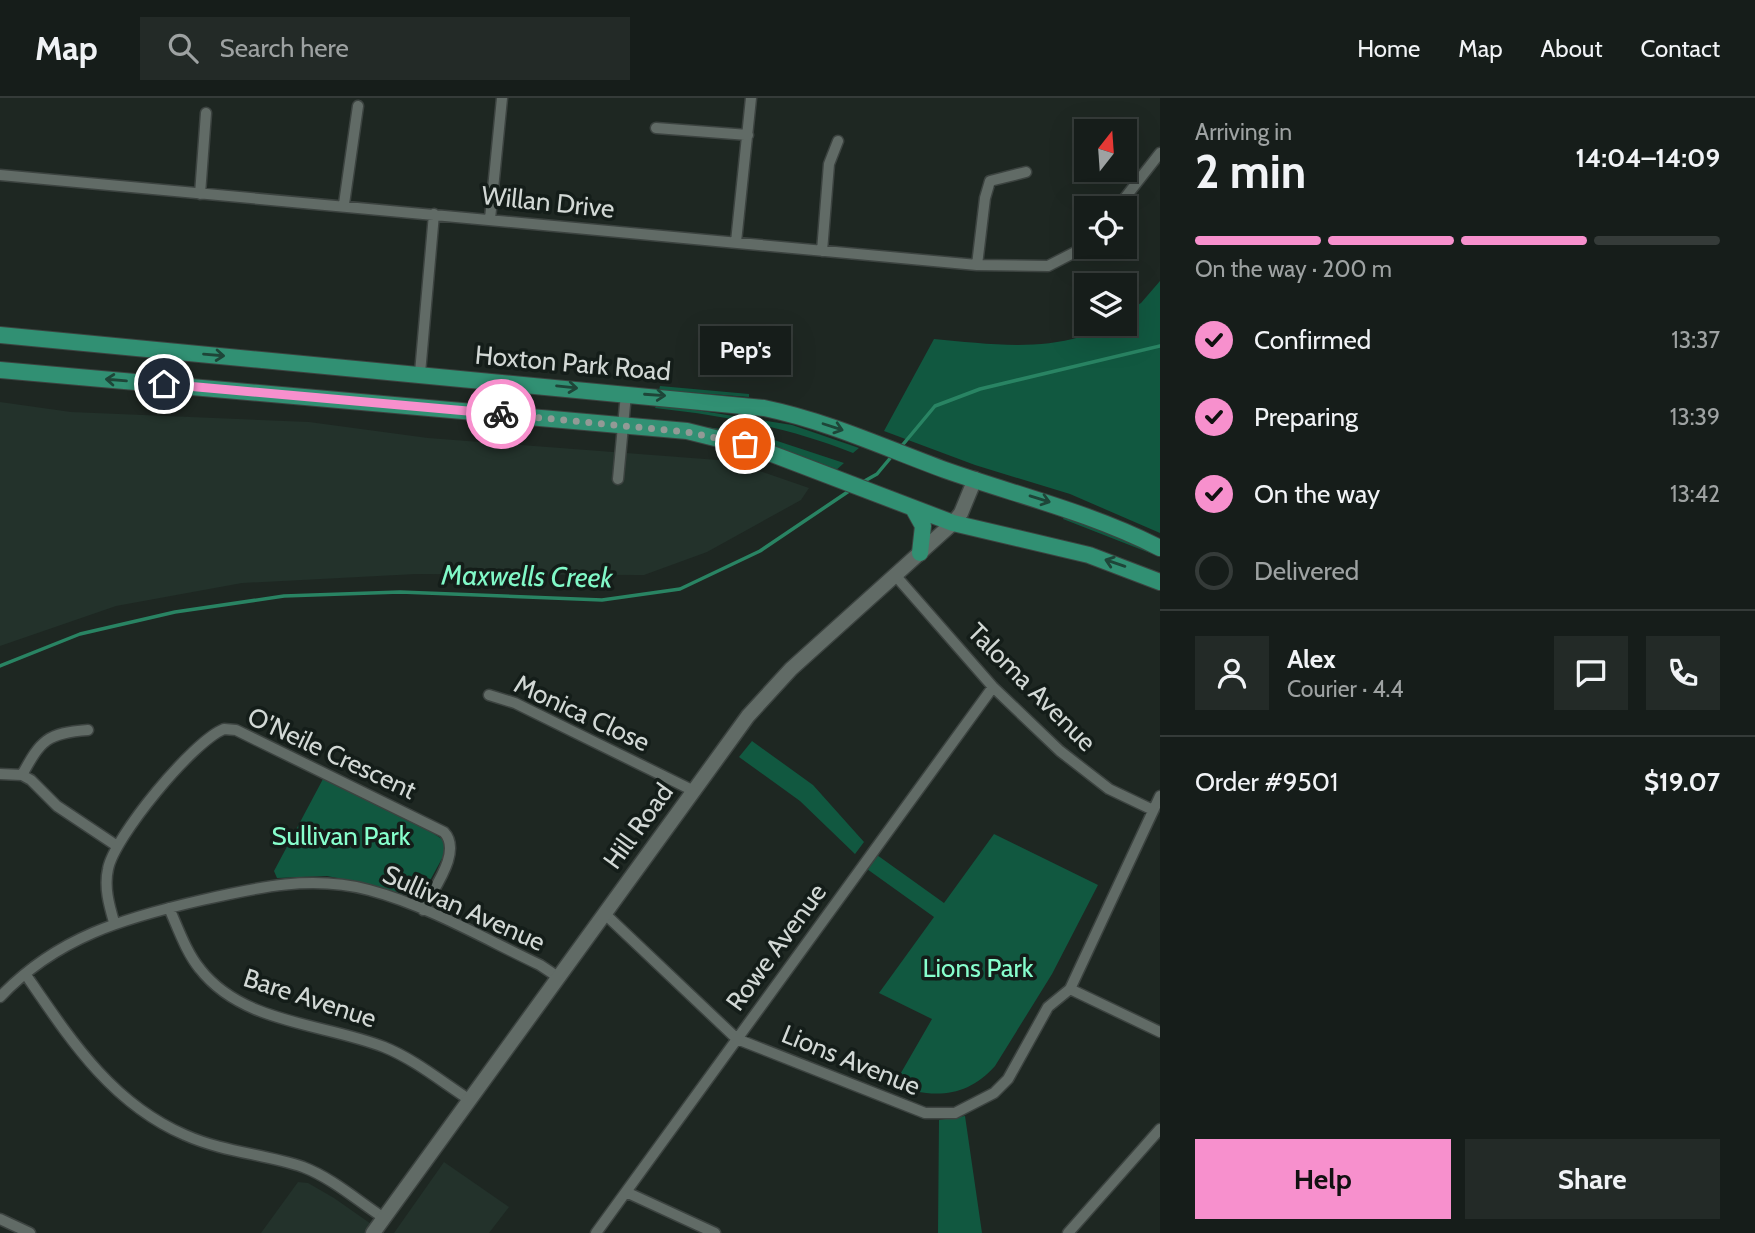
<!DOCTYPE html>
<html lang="en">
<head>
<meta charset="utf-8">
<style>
  body { margin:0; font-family:Cabin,sans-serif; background:#232a27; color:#f1f3f6; height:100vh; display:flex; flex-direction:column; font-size:26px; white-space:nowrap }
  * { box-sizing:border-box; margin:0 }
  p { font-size:23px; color:#9ea2a2 }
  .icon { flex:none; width:38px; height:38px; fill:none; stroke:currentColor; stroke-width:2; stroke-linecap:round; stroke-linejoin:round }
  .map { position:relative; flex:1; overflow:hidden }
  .side { display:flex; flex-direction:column; background:#161d1a; width:595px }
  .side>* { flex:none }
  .needle { width:46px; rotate:17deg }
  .tools { position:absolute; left:1074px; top:21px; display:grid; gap:14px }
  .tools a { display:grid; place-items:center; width:63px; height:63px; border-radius:0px; background:#161d1a; box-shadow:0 7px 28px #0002,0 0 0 2px #353b39; font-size:35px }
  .pin { position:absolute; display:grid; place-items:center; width:60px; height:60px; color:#fff; margin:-30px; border:4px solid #fff; border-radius:50%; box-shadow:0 2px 7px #0007 }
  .courier { position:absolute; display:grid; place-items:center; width:70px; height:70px; margin:-35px; border:5px solid #f790cd; border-radius:50%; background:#fff; color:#222; box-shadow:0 2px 9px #0007 }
  .bubble { position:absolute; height:49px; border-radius:0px; background:#161d1a; box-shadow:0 7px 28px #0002,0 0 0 2px #353b39; font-size:23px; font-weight:800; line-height:49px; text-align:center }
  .summary em { font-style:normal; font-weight:800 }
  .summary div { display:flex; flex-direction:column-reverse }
  .summary { display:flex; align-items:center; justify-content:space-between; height:119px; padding:0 35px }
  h1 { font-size:46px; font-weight:800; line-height:52px }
  .bar { display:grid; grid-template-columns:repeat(4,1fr); gap:10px 7px; align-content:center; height:84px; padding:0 35px }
  .bar i { height:9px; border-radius:5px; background:#353b39 }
  .bar .current { background:#f790cd }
  .bar p { grid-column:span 4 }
  .line { display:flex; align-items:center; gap:18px; padding:0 35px; border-top:2px solid #353b39 }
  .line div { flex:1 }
  .round { display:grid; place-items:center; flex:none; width:74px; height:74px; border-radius:0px; background:#232a27 }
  ol { padding:0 35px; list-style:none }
  li { display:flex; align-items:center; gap:21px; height:77px }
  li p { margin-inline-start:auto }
  li .icon { padding:7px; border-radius:50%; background:#f790cd; color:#111; stroke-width:4 }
  li:last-child { color:#9ea2a2 }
  li i { width:38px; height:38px; border:4px solid #353b39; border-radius:50% }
  .button { display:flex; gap:14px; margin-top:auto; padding:14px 35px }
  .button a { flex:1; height:80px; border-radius:0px; background:#f790cd; color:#111; font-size:28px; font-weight:800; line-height:80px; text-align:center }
  .button a+a { background:#232a27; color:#f1f3f6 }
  header { display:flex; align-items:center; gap:42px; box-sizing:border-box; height:98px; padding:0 35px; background:#161d1a; border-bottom:2px solid #353b39 }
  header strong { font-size:33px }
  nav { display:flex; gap:38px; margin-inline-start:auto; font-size:24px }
  .search { width:490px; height:63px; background:#232a27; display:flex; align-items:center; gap:18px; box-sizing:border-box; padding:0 24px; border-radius:0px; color:#9ea2a2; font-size:26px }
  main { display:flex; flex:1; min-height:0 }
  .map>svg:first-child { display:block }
  .built { fill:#23322b }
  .green { fill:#115840 }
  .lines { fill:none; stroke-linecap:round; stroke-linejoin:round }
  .stream { stroke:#298463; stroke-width:3.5 }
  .minor-casing { stroke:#3c4340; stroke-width:13 }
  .secondary-casing { stroke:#3c4340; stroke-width:17 }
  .primary-casing { stroke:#3c4340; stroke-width:18 }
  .minor { stroke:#616b66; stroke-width:10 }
  .secondary { stroke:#616b66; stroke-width:14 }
  .primary { stroke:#319073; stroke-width:16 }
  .oneway { stroke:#1e4538 }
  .done { stroke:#939a96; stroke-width:7; stroke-dasharray:0 12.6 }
  .route { stroke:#f790cd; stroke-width:9 }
  .labels { text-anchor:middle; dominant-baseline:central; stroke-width:7; stroke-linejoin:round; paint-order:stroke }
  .street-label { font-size:26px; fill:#d2d8d5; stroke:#141d19 }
  .park-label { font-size:26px; fill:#87ffcd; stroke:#141d19 }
  .water-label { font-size:28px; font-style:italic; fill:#81f9c8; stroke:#141d19 }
</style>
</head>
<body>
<header>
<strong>Map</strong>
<div class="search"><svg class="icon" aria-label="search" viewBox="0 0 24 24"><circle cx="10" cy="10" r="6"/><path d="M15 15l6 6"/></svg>Search here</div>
<nav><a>Home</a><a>Map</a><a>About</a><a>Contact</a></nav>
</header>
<main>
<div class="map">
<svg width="1160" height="1135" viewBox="0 0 1160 1135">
  <rect width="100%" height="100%" fill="#1e2722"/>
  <path class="built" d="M0 304 71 314 309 324 428 340 731 363 809 390 801 402 707 454 644 477 416 476 242 485 116 508 0 548Z
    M444 1064 509 1109 489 1135H394Z
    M298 1084 308 1085 334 1100 384 1135H261Z"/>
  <path class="green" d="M1160 183V435L1070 396 975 367 884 333 934 241C981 245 1032 253 1080 239 1101 233 1098 226 1125 226V214L1141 205Z
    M660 288 749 296V299L659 292Z
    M657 306 792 327 859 350 853 355C786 329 727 318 655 310Z
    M667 324 753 335 844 365 834 374Z
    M1065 415 1157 454 1155 457 1063 421Z
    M752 643 813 687 864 744 855 756 800 703 739 659Z
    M323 681 425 730 445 743V755L421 799 413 800 368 786 327 778 277 780 274 773Z
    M994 736 1098 787 1052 876 995 968C967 1000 932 1001 894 987L932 921 879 895 934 819 867 771 877 757 944 805Z
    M965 1018 982 1135H938L939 1022Z"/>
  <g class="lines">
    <path class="stream" d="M900 350 935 308 980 291 1160 248
      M861 385 877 376 892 358
      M0 568 80 536 175 514 284 498 400 494 602 502 680 491 760 453 852 391"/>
    <g class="minor-casing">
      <path id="minor" d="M656 30 748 37
        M0 77 977 167 1048 168 1087 148
        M200 96 206 15
        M344 106 358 8
        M1117 110 1160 55
        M490 121 502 0
        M736 144 751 0
        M822 153 829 66 838 43
        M977 167 985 100 990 83 1026 74
        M420 275 434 116
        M618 381 626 296
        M895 477 993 589 1060 653 1109 691 1153 712
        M489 597 515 605 694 693
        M0 676 22 677 31 682 57 708 117 748
        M22 677C41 642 47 635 88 632
        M169 810C178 830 186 854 200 871 243 926 323 925 384 949 414 961 442 984 470 1002
        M605 816 737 941 925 1015H955L994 995 1008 981 1048 909 1070 891 1160 698
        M114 824C109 807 104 789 108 771 114 739 193 643 224 631L236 632 444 734C463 754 432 792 423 812
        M26 877C70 941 111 1005 185 1037 223 1054 264 1056 303 1069 332 1080 358 1103 384 1120
        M1070 891 1160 934
        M0 899C57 839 124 820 202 802 259 789 312 777 369 792 429 808 485 841 540 867L558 879
        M626 1094 715 1135
        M0 1121 30 1135
        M596 1135 993 589
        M1068 1135 1160 1031"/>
    </g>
    <g class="secondary-casing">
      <path id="secondary" d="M373 1135 748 618 791 571 953 425 961 415 975 381"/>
    </g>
    <g class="primary-casing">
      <path id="primary" d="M0 237 764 310C827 323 885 350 945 372 1019 398 1089 414 1160 450
        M0 272 687 333 759 351 953 425 1089 457 1160 484
        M913 410 923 428 920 455"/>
    </g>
    <use href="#minor" class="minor"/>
    <use href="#secondary" class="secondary"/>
    <use href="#primary" class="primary"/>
  </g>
  <defs><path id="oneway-shaft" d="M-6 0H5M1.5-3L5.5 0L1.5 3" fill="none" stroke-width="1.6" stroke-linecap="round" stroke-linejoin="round" transform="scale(1.75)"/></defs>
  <g class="oneway">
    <use href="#oneway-shaft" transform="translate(214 257) rotate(5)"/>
    <use href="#oneway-shaft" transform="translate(116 282) rotate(-175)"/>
    <use href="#oneway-shaft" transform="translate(567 289) rotate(6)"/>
    <use href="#oneway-shaft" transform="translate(655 297) rotate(4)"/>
    <use href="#oneway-shaft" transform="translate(833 329) rotate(18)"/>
    <use href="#oneway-shaft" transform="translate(1040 401) rotate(17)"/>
    <use href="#oneway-shaft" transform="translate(1115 465) rotate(-161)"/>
  </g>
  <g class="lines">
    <path class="done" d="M501 316 687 334 745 346"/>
    <path class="route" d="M164 286 501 316"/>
  </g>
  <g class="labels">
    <g class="street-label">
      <text transform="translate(548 104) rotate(6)">Willan Drive</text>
      <text transform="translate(573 265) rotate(5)">Hoxton Park Road</text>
      <text transform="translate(1032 589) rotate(45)">Taloma Avenue</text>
      <text transform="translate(582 615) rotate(25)">Monica Close</text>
      <text transform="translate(332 655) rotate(25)">O'Neile Crescent</text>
      <text transform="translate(638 728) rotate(-54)">Hill Road</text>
      <text transform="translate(464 810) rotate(24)">Sullivan Avenue</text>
      <text transform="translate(776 849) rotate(-54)">Rowe Avenue</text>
      <text transform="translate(310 900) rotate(18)">Bare Avenue</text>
      <text transform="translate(851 962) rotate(22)">Lions Avenue</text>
    </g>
    <g class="park-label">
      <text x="341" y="738">Sullivan Park</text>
      <text x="978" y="870">Lions Park</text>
    </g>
    <g class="water-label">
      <text transform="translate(527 478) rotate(1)">Maxwells Creek</text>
    </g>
  </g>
</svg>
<div class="tools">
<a><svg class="needle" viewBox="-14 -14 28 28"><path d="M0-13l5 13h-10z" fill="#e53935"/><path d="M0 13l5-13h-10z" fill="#9ea2a2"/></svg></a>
<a><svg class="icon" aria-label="locate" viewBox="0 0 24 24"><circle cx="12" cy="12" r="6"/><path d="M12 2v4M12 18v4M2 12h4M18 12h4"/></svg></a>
<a><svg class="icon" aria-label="layers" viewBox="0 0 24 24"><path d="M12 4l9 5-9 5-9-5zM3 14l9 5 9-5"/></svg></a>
</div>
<div class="pin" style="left:745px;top:346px;background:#ea580c"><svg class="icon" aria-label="bag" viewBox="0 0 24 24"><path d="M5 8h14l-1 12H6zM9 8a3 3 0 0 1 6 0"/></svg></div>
<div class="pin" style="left:164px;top:286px;background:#1f2937"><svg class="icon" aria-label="home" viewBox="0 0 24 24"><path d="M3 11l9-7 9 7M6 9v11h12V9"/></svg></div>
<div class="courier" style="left:501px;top:316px"><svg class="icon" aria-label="bike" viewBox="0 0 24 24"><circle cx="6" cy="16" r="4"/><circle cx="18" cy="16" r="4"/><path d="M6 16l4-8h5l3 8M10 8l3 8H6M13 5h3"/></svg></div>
<div class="bubble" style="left:700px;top:228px;width:91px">Pep's</div>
</div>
<section class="side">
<div class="summary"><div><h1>2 min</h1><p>Arriving in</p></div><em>14:04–14:09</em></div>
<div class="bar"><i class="current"></i><i class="current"></i><i class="current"></i><i></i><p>On the way · 200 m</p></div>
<ol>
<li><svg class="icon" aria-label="check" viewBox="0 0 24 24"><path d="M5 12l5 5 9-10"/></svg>Confirmed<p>13:37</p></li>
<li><svg class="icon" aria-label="check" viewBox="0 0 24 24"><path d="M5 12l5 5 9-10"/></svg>Preparing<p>13:39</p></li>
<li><svg class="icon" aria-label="check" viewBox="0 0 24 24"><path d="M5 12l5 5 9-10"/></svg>On the way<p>13:42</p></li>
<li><i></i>Delivered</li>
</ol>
<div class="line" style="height:126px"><a class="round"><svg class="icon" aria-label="person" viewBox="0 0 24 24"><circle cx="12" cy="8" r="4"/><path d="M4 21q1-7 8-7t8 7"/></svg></a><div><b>Alex</b><p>Courier · 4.4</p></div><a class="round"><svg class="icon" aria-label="chat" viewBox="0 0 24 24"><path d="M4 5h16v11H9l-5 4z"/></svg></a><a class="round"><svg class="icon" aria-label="phone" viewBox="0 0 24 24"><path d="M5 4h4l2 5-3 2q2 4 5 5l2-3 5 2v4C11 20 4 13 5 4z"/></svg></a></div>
<div class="line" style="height:91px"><div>Order #9501</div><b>$19.07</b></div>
<div class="button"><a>Help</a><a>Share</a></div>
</section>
</main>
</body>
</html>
